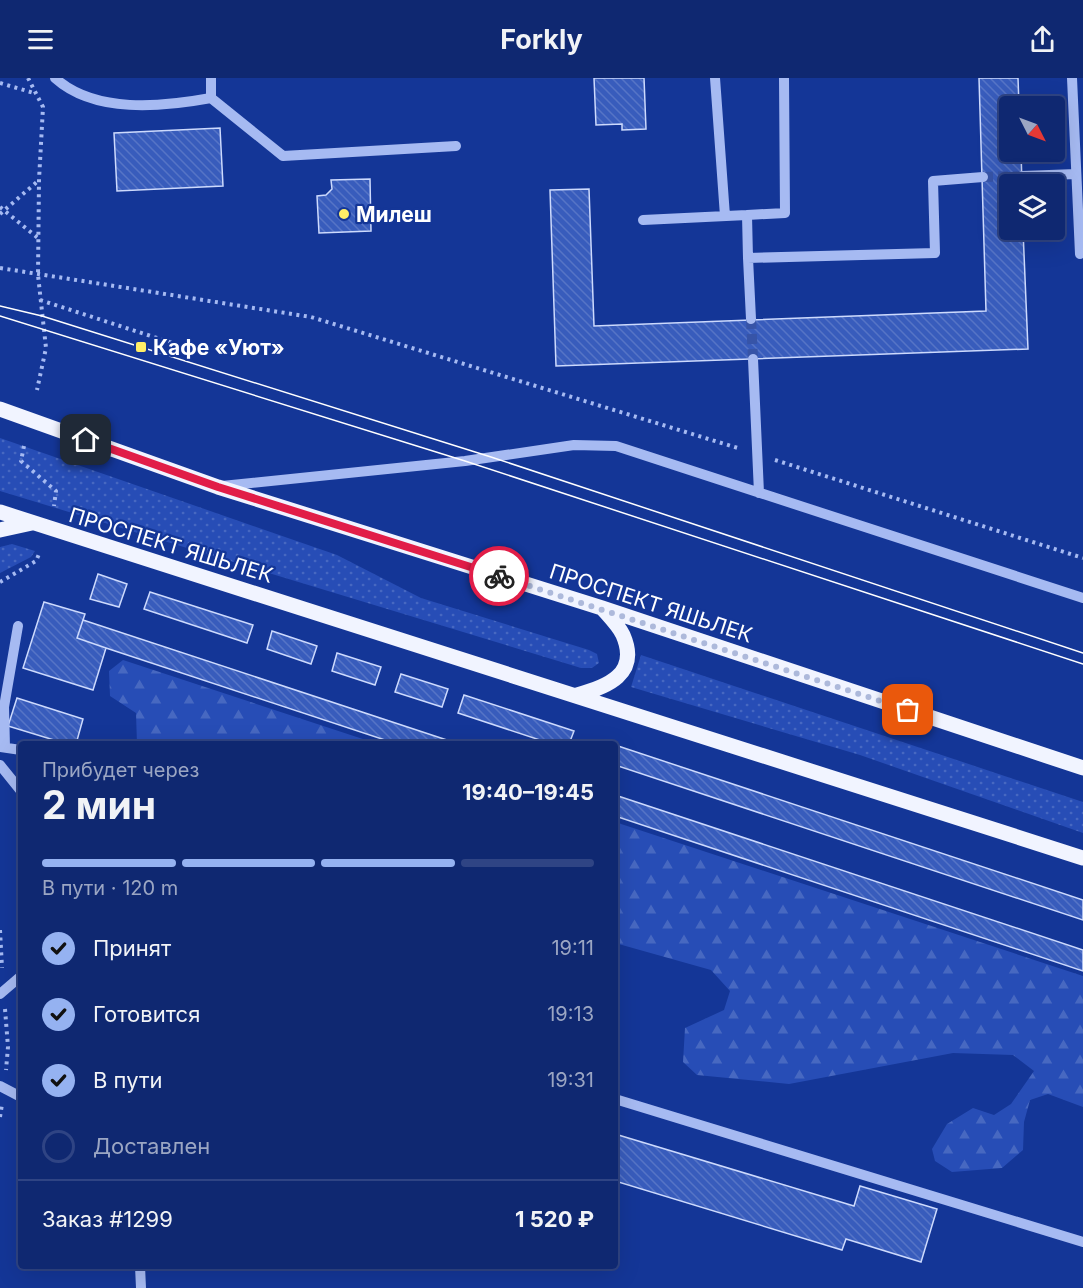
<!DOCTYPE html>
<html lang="ru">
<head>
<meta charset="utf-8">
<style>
  body { margin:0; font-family:Inter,sans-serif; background:#183076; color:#f1f3f6; height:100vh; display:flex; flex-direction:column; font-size:22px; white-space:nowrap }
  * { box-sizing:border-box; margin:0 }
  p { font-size:20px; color:#9ba6c3 }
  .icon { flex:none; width:33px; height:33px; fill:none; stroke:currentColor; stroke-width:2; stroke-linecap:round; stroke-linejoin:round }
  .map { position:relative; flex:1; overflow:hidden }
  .panel { position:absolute; left:18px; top:663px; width:600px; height:528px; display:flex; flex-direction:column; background:#0f2871; border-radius:6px; box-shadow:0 6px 24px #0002,0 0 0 2px #2f4484 }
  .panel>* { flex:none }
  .needle { width:39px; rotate:132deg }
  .controls { position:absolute; left:999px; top:18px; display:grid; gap:12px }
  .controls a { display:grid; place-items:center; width:66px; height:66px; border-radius:6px; background:#0f2871; box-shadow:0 6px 24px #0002,0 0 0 2px #2f4484; font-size:30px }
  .pin { position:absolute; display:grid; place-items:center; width:51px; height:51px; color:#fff; margin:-26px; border-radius:12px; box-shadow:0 3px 9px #0006 }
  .courier { position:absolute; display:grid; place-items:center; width:60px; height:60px; margin:-30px; border:4px solid #e11d48; border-radius:50%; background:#fff; color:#222; box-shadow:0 2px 8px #0007 }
  .overview em { font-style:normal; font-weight:700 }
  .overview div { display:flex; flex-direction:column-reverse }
  .overview { display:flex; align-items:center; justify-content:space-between; height:102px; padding:0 24px }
  h1 { font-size:39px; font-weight:700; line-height:45px }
  .bar { display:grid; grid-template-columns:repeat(4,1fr); gap:9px 6px; align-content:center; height:72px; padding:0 24px }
  .bar i { height:8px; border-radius:4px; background:#2f4484 }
  .bar .current { background:#95b2f1 }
  .bar p { grid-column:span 4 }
  .line { display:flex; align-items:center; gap:15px; padding:0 24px; border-top:2px solid #2f4484 }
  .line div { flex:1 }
  ol { padding:0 24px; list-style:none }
  li { display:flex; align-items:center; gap:18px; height:66px }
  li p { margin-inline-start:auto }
  li .icon { padding:6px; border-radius:50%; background:#95b2f1; color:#111; stroke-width:4 }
  li:last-child { color:#9ba6c3 }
  li i { width:33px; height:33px; border:3px solid #2f4484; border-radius:50% }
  header { display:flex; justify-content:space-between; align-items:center; height:78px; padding:0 24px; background:#0f2871; font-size:27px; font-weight:700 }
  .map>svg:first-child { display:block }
  .grass { fill:url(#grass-dots) }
  .forest { fill:url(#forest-firs) }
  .building { fill:url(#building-back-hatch); stroke:#cddafd; stroke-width:1.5 }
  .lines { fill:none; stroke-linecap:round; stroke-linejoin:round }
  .minor-tunnel { stroke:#3754a7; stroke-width:10; stroke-dasharray:10 5; stroke-linecap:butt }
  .path { stroke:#a6baf2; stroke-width:4; stroke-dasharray:3 4.5; stroke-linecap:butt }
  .minor { stroke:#a6baf2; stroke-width:10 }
  .major { stroke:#f1f4ff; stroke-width:15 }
  .tram { stroke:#fff; stroke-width:1.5 }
  .done { stroke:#adb9db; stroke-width:6; stroke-dasharray:0 10.8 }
  .route { stroke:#e11d48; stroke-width:8 }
  .poi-dot { fill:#ffee67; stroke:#143697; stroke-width:2 }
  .labels { text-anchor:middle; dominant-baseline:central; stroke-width:4.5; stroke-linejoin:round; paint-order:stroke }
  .poi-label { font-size:21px; font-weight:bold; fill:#fff; stroke:#143697; text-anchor:start }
  .street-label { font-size:21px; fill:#fff; stroke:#143697 }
</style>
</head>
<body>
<header><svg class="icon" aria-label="menu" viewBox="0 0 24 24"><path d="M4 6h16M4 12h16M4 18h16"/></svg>Forkly<svg class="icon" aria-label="share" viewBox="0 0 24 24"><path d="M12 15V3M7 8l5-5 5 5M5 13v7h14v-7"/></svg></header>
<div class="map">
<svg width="1083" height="1210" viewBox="0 0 1083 1210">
  <defs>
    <pattern id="grass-dots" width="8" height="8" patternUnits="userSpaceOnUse" patternTransform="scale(1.5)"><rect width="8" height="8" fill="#274db6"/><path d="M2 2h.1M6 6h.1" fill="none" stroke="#4768c1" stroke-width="1.8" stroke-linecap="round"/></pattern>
    <pattern id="forest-firs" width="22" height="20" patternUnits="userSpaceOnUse" patternTransform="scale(1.5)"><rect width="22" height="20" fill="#274db6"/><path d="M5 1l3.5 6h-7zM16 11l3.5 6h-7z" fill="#4768c1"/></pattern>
    <pattern id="building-back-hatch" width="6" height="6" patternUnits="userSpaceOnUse" patternTransform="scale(1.5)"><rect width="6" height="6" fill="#385cbc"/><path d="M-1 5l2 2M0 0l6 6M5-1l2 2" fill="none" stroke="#5674c6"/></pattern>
  </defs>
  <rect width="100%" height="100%" fill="#143697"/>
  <path class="grass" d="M0 360 337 477 421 520 589 572 597 576 599 585 592 590H581L0 413Z
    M12 466 35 473 31 479 0 495V469Z
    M641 577 1083 724V755L860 677 631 609Z"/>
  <path class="forest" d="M123 582 378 666H137L136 635 110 618 109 593Z
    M615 744 1083 898V1029L1048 1016 1030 1022 1024 1044 1023 1072 1002 1090 952 1094 935 1083 932 1071 947 1046 973 1030 994 1037 1011 1026 1034 993 1013 977 953 975 789 1006 697 997 683 984 685 950 724 932 730 913 711 892 615 865Z"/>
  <path class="building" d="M594 0H644L646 51 622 52V46L596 47Z
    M979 0H1018L1019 28H1010V74H1021L1022 106H1010V152H1023L1028 271 556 288 550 112 589 111 594 248 986 233Z
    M220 50 223 108 117 113 114 55Z
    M370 101 371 153 319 155 317 118 326 117 332 111 331 102Z
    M98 496 127 506 119 529 90 521Z
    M150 514 253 547 247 565 144 531Z
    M44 524 85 536 77 560 106 570 93 612 23 590Z
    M83 542 459 666H397L106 570 77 560Z
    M272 553 317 568 311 586 267 571Z
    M337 575 381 589 375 607 332 593Z
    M401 596 448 611 442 629 395 614Z
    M464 617 574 653 569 666H552L458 635Z
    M17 620 83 641 76 666H67L8 648Z
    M615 667 1083 822V842L615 687Z
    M615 717 1083 872V893L615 738Z
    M615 1056 854 1128 860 1108 937 1131 921 1184 846 1161 842 1172 615 1103Z"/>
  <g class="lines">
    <path class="minor-tunnel" d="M983 99 1022 98
      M751 241 753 281"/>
    <path class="path" d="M28 0 43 29 39 102 38 197 46 270 37 312
      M0 5 34 15
      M0 129 38 160
      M0 136 38 103
      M0 190 311 239 741 371
      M40 222 197 273
      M24 368 21 383 56 413 54 428
      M775 382 1083 480
      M0 504 36 483 39 476
      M0 852 2 890
      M5 931 8 969 6 992
      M0 1039 2 1026"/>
    <path class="minor" d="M55 0C95 36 162 29 211 20L283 78 456 68
      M211 0V20
      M715 0 725 138
      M1072 0 1080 176
      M1022 98 1076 96
      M747 137 785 135 784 0
      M643 142 747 137 748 180 935 175 933 103 983 99
      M748 180 751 241
      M753 281 759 415
      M222 408 465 383 574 367 616 368 1083 520
      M0 669 21 672
      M5 669 4 629 18 548
      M0 687 21 713
      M0 916 21 898
      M0 1008 21 1019
      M615 1021 1083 1164
      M140 1188 141 1210"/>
    <path class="major" d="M0 331 218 409 602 530 1083 690
      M0 434 1083 780
      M0 452 32 445
      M577 617C607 609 640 596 623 557 619 548 609 538 602 530"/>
    <path class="tram" d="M0 228 42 238 491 379 1083 575
      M0 238 465 383 1083 586"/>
  </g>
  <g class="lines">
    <path class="done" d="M499 498 908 632"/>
    <path class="route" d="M86 362 218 409 499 498"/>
  </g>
  <g class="poi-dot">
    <circle cx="344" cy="136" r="6"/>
    <rect x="135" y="263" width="12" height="12" rx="3"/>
  </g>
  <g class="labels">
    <g class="poi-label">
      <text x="356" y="136">Милеш</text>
      <text x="153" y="269">Кафе «Уют»</text>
    </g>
    <g class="street-label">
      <text transform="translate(171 467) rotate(17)">ПРОСПЕКТ ЯШЬЛЕК</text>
      <text transform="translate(651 525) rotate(18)">ПРОСПЕКТ ЯШЬЛЕК</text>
    </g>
  </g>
</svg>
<div class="controls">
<a><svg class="needle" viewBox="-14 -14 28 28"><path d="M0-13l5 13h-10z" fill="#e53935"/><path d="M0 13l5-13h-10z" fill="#9ba6c3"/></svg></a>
<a><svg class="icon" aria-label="layers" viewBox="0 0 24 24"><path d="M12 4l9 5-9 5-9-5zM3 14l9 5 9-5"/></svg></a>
</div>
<div class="pin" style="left:908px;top:632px;background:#ea580c"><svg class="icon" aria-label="bag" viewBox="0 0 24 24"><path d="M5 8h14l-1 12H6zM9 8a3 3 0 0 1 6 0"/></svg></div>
<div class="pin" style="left:86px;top:362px;background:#1f2937"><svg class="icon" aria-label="home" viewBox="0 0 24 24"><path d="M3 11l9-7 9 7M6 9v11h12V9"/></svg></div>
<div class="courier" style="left:499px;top:498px"><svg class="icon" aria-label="bike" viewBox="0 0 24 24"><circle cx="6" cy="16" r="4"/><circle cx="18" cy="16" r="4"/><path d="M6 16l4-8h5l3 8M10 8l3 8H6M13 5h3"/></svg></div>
<section class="panel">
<div class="overview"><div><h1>2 мин</h1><p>Прибудет через</p></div><em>19:40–19:45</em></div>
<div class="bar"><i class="current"></i><i class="current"></i><i class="current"></i><i></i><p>В пути · 120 m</p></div>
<ol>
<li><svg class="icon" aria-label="check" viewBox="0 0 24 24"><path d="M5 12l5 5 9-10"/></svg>Принят<p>19:11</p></li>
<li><svg class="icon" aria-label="check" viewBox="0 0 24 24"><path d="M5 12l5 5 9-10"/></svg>Готовится<p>19:13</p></li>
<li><svg class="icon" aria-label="check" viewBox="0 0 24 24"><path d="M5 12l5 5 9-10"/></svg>В пути<p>19:31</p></li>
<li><i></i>Доставлен</li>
</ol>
<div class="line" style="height:78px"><div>Заказ #1299</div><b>1 520 ₽</b></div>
</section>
</div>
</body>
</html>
